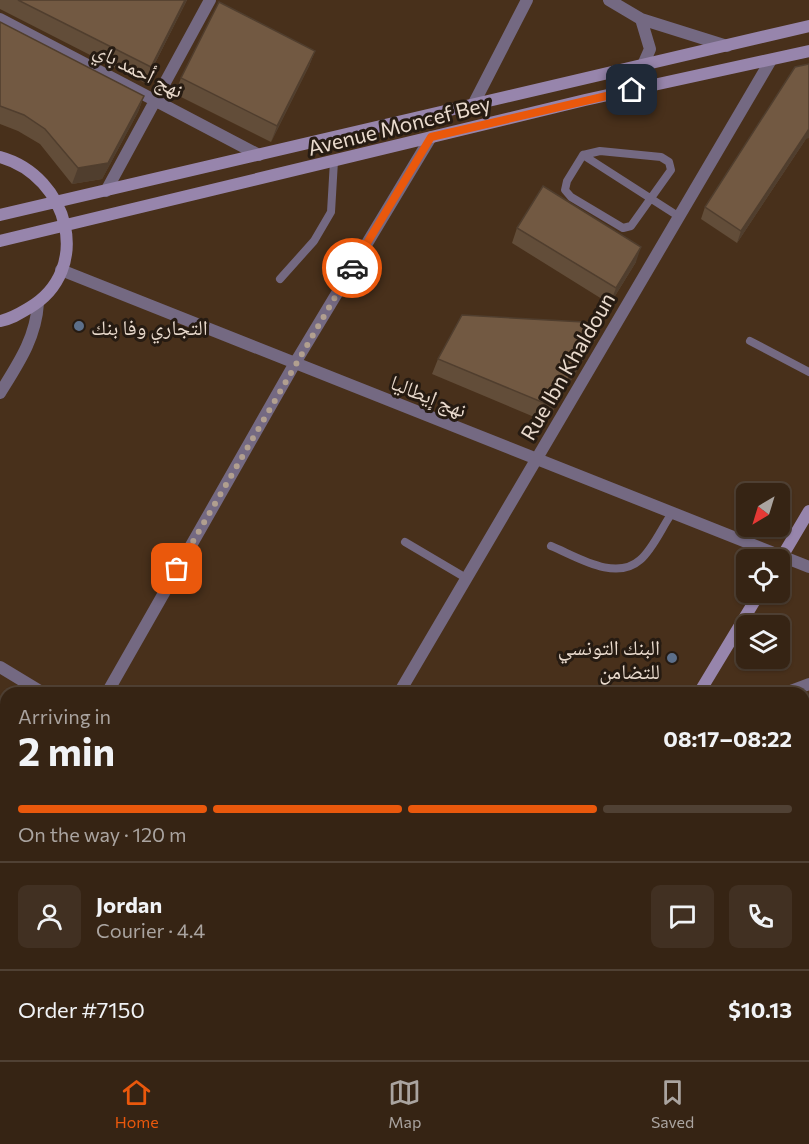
<!DOCTYPE html>
<html lang="en">
<head>
<meta charset="utf-8">
<style>
  body { margin:0; font-family:Commissioner,"Noto Naskh Arabic",sans-serif; background:#413022; color:#f1f3f6; height:100vh; display:flex; flex-direction:column; font-size:22px; white-space:nowrap }
  * { box-sizing:border-box; margin:0 }
  p { font-size:20px; color:#aaa4a0 }
  .icon { flex:none; width:33px; height:33px; fill:none; stroke:currentColor; stroke-width:2; stroke-linecap:round; stroke-linejoin:round }
  .map { position:relative; flex:1; overflow:hidden }
  .side { position:absolute; left:0px; top:687px; width:810px; height:374px; display:flex; flex-direction:column; background:#362414; border-radius:18px 18px 0 0; box-shadow:0 2px 4px #0004,0 0 0 2px #504134 }
  .side>* { flex:none }
  .needle { width:39px; rotate:218deg }
  .fabs { position:absolute; left:736px; top:483px; display:grid; gap:12px }
  .fabs a { display:grid; place-items:center; width:54px; height:54px; border-radius:9px; background:#362414; box-shadow:0 2px 4px #0004,0 0 0 2px #504134; font-size:30px }
  .pin { position:absolute; display:grid; place-items:center; width:51px; height:51px; color:#fff; margin:-26px; border-radius:12px; box-shadow:0 3px 9px #0006 }
  .courier { position:absolute; display:grid; place-items:center; width:60px; height:60px; margin:-30px; border:4px solid #ea580c; border-radius:50%; background:#fff; color:#222; box-shadow:0 2px 8px #0007 }
  .headline em { font-style:normal; font-weight:700 }
  .headline div { display:flex; flex-direction:column-reverse }
  .headline { display:flex; align-items:center; justify-content:space-between; height:102px; padding:0 18px }
  h1 { font-size:39px; font-weight:700; line-height:45px }
  .bar { display:grid; grid-template-columns:repeat(4,1fr); gap:9px 6px; align-content:center; height:72px; padding:0 18px }
  .bar i { height:8px; border-radius:4px; background:#504134 }
  .bar .current { background:#ea580c }
  .bar p { grid-column:span 4 }
  .line { display:flex; align-items:center; gap:15px; padding:0 18px; border-top:2px solid #504134 }
  .line div { flex:1 }
  .round { display:grid; place-items:center; flex:none; width:63px; height:63px; border-radius:9px; background:#413022 }
  .tabs { display:flex; justify-content:space-around; align-items:center; height:84px; border-top:2px solid #504134; background:#362414; font-size:16px; color:#aaa4a0 }
  .tabs a { display:grid; justify-items:center; gap:3px }
  .tabs .current { color:#ea580c }
  .map>svg:first-child { display:block }
  .lines { fill:none; stroke-linecap:round; stroke-linejoin:round }
  .lane { stroke:#746982; stroke-width:8 }
  .street { stroke:#746982; stroke-width:12 }
  .secondary { stroke:#9785ac; stroke-width:12 }
  .wall { fill:#624d39 }
  .shaded-wall { fill:#503e2e }
  .building { fill:#725942; stroke:#503e2e; stroke-width:1.5 }
  .done { stroke:#b19f8f; stroke-width:6; stroke-dasharray:0 10.8 }
  .route { stroke:#ea580c; stroke-width:8 }
  .service-dot { fill:#5c6f8a; stroke:#261b12; stroke-width:2 }
  .labels { text-anchor:middle; dominant-baseline:central; stroke-width:6; stroke-linejoin:round; paint-order:stroke }
  .street-label { font-size:21px; fill:#eadbce; stroke:#261b12 }
  .poi-label { font-size:21px; fill:#eadbce; stroke:#261b12; text-anchor:start }
</style>
</head>
<body>
<div class="map">
<svg width="809" height="1060" viewBox="0 0 809 1060">
  <rect width="100%" height="100%" fill="#48301b"/>
  <g class="lines">
    <path class="lane" d="M600 151 661 157 669 162 671 170 631 226 623 228 571 197 565 190 567 181 583 155Z
      M583 155 678 216
      M280 279 314 241 331 212 334 161
      M750 341 809 372
      M405 542 466 578
      M551 546C576 556 615 582 640 560 653 549 662 527 672 513"/>
    <path class="street" d="M609 0 641 19 727 46
      M0 19 259 155
      M641 19 650 49 643 65
      M472 107 527 0
      M106 191 210 0
      M61 270 809 567
      M0 393C18 364 36 338 38 303
      M0 667 43 693
      M107 693 295 363 431 137
      M399 693 771 60
      M785 693 809 684
      M804 785 809 786
      M0 872 6 862
      M0 959 6 962
      M804 993 809 994
      M169 1054 179 1060
      M596 1054 611 1060"/>
    <path class="secondary" d="M0 157C69 176 94 270 29 308 19 314 11 319 0 321
      M0 215 809 26
      M0 241 585 100 809 51
      M780 560 809 511
      M699 693 760 592
      M479 1060 482 1054"/>
  </g>
  <path class="wall" d="M0 0H187L145 83 0 9Z
    M0 22 144 96 138 112 102 179 72 184 40 144 18 131 0 124Z
    M315 51 309 66 271 142 175 94 181 78Z
    M806 139 737 243 701 219 705 207Z
    M517 228 636 262 610 304 512 243Z
    M601 323 596 338 551 414 539 419 432 374 438 359Z"/>
  <path class="shaded-wall" d="M185 0H187L145 83 151 67Z
    M315 51 309 66 271 142 277 126Z
    M144 96 138 112 102 179 72 184 78 168Z
    M809 129V138L806 139 737 243 741 231Z
    M641 247 636 262 610 304 616 288Z
    M601 323 596 338 551 414 539 419 544 403Z"/>
  <path class="building" d="M18 0H185L151 67Z
    M219 2 315 51 277 126 181 78Z
    M0 22 144 96 108 163 78 168 45 129 24 115 0 106Z
    M809 64V129L741 231 705 207 795 67Z
    M543 186 641 247 616 288 517 228Z
    M462 315 601 323 557 398 544 403 438 359Z
    M82 1054H150L159 1060H79Z"/>
  <g class="lines">
    <path class="done" d="M177 569 352 268"/>
    <path class="route" d="M352 268 431 137 632 90"/>
  </g>
  <g class="service-dot">
    <circle cx="79" cy="326" r="6"/>
    <circle cx="672" cy="658" r="6"/>
  </g>
  <g class="labels">
    <g class="street-label">
      <text transform="translate(139 69) rotate(27)">نهج أحمد باي</text>
      <text transform="translate(399 125) rotate(-14)">Avenue Moncef Bey</text>
      <text transform="translate(567 366) rotate(-60)">Rue Ibn Khaldoun</text>
      <text transform="translate(429 395) rotate(22)">نهج إيطاليا</text>
    </g>
    <g class="poi-label">
      <text x="91" y="326">التجاري وفا بنك</text>
      <text x="660" y="646" text-anchor="end">البنك التونسي<tspan x="660" dy="24">للتضامن</tspan></text>
    </g>
  </g>
</svg>
<div class="fabs">
<a><svg class="needle" viewBox="-14 -14 28 28"><path d="M0-13l5 13h-10z" fill="#e53935"/><path d="M0 13l5-13h-10z" fill="#aaa4a0"/></svg></a>
<a><svg class="icon" aria-label="locate" viewBox="0 0 24 24"><circle cx="12" cy="12" r="6"/><path d="M12 2v4M12 18v4M2 12h4M18 12h4"/></svg></a>
<a><svg class="icon" aria-label="layers" viewBox="0 0 24 24"><path d="M12 4l9 5-9 5-9-5zM3 14l9 5 9-5"/></svg></a>
</div>
<div class="pin" style="left:177px;top:569px;background:#ea580c"><svg class="icon" aria-label="bag" viewBox="0 0 24 24"><path d="M5 8h14l-1 12H6zM9 8a3 3 0 0 1 6 0"/></svg></div>
<div class="pin" style="left:632px;top:90px;background:#1f2937"><svg class="icon" aria-label="home" viewBox="0 0 24 24"><path d="M3 11l9-7 9 7M6 9v11h12V9"/></svg></div>
<div class="courier" style="left:352px;top:268px"><svg class="icon" aria-label="car" viewBox="0 0 24 24"><path d="M5 17H2v-5l4-1 3-4h7l3 4 3 1v5h-3M9 17h6M6 11h13"/><circle cx="7" cy="17" r="2"/><circle cx="17" cy="17" r="2"/></svg></div>
<section class="side">
<div class="headline"><div><h1>2 min</h1><p>Arriving in</p></div><em>08:17–08:22</em></div>
<div class="bar"><i class="current"></i><i class="current"></i><i class="current"></i><i></i><p>On the way · 120 m</p></div>
<div class="line" style="height:108px"><a class="round"><svg class="icon" aria-label="person" viewBox="0 0 24 24"><circle cx="12" cy="8" r="4"/><path d="M4 21q1-7 8-7t8 7"/></svg></a><div><b>Jordan</b><p>Courier · 4.4</p></div><a class="round"><svg class="icon" aria-label="chat" viewBox="0 0 24 24"><path d="M4 5h16v11H9l-5 4z"/></svg></a><a class="round"><svg class="icon" aria-label="phone" viewBox="0 0 24 24"><path d="M5 4h4l2 5-3 2q2 4 5 5l2-3 5 2v4C11 20 4 13 5 4z"/></svg></a></div>
<div class="line" style="height:78px"><div>Order #7150</div><b>$10.13</b></div>
</section>
</div>
<nav class="tabs">
<a class="current"><svg class="icon" aria-label="home" viewBox="0 0 24 24"><path d="M3 11l9-7 9 7M6 9v11h12V9"/></svg>Home</a>
<a><svg class="icon" aria-label="map" viewBox="0 0 24 24"><path d="M3 6l6-2 6 2 6-2v14l-6 2-6-2-6 2zM9 4v14M15 6v14"/></svg>Map</a>
<a><svg class="icon" aria-label="saved" viewBox="0 0 24 24"><path d="M7 4h10v16l-5-4-5 4z"/></svg>Saved</a>
</nav>
</body>
</html>
